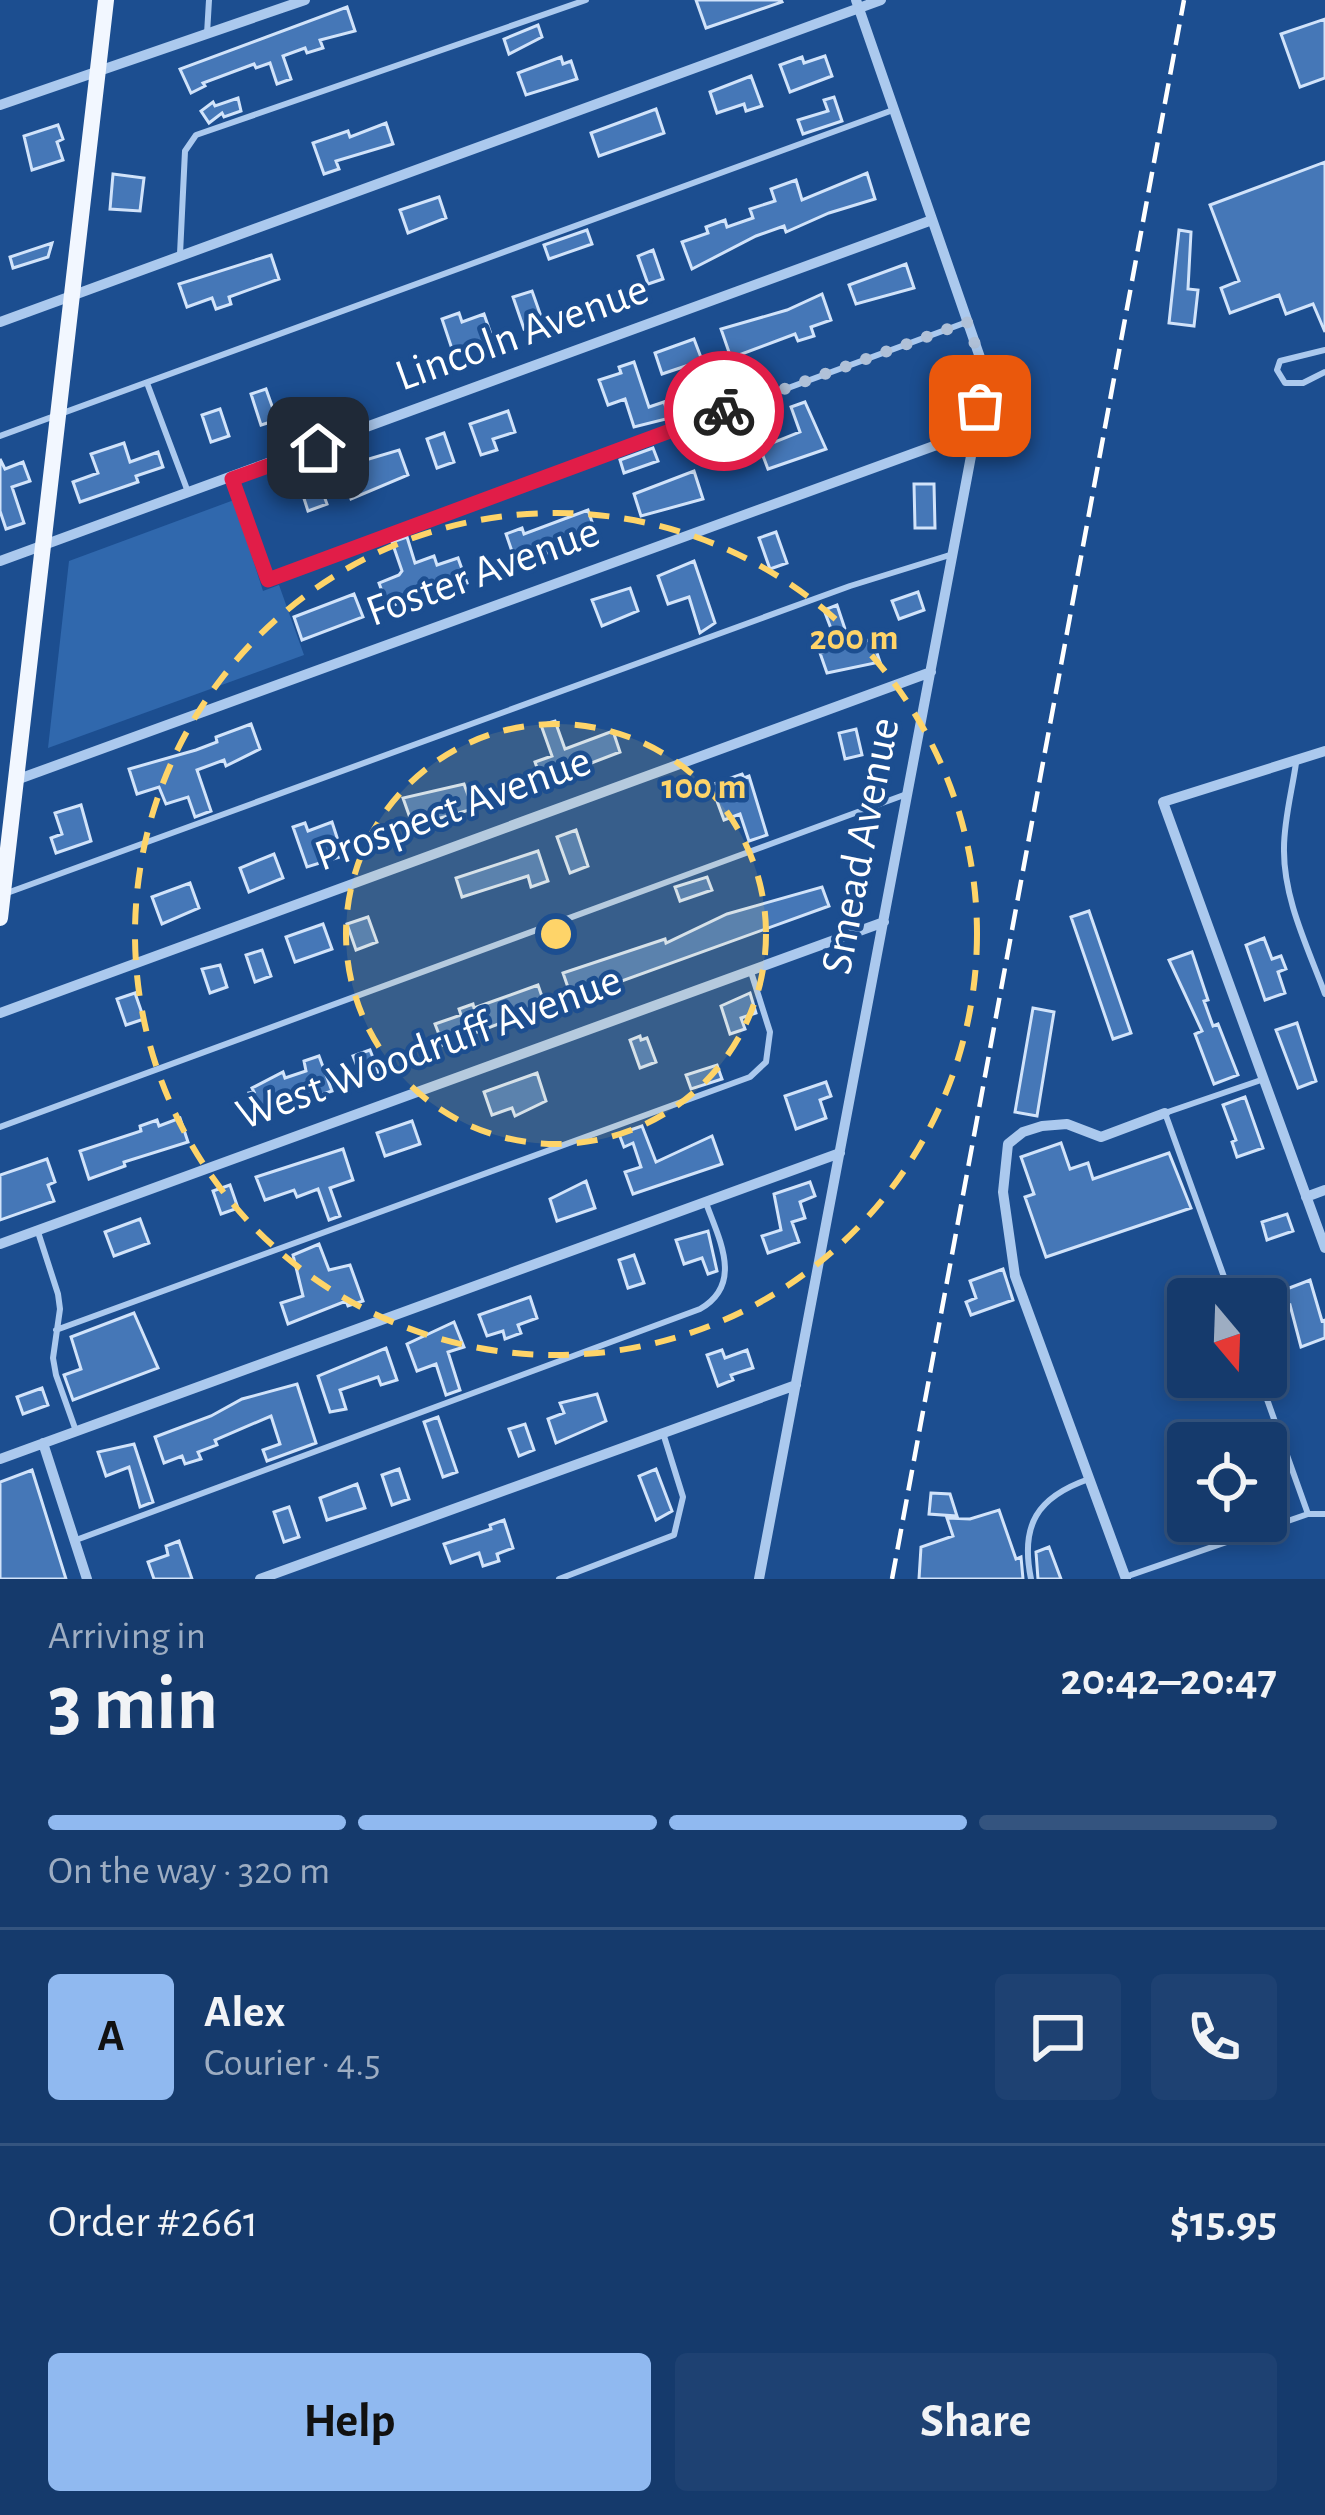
<!DOCTYPE html>
<html lang="en">
<head>
<meta charset="utf-8">
<style>
  body { margin:0; font-family:"Alegreya Sans",sans-serif; background:#1e4172; color:#f1f3f6; height:100vh; display:flex; flex-direction:column; font-size:45px; white-space:nowrap }
  * { box-sizing:border-box; margin:0 }
  p { font-size:39px; color:#9dadc2 }
  .icon { flex:none; width:66px; height:66px; fill:none; stroke:currentColor; stroke-width:2; stroke-linecap:round; stroke-linejoin:round }
  .map { position:relative; height:1579px; overflow:hidden }
  .sheet { display:flex; flex-direction:column; background:#153a6c; flex:1 }
  .sheet>* { flex:none }
  .needle { width:78px; rotate:161deg }
  .controls { position:absolute; left:1167px; top:1278px; display:grid; gap:24px }
  .controls a { display:grid; place-items:center; width:120px; height:120px; border-radius:12px; background:#153a6c; box-shadow:0 6px 18px #0003,0 0 0 3px #34547f; font-size:60px }
  .pin { position:absolute; display:grid; place-items:center; width:102px; height:102px; color:#fff; margin:-51px; border-radius:24px; box-shadow:0 6px 18px #0006 }
  .courier { position:absolute; display:grid; place-items:center; width:120px; height:120px; margin:-60px; border:9px solid #e11d48; border-radius:50%; background:#fff; color:#222; box-shadow:0 3px 15px #0007 }
  .head em { font-style:normal; font-weight:600 }
  .head div { display:flex; flex-direction:column-reverse }
  .head { display:flex; align-items:center; justify-content:space-between; height:204px; padding:0 48px }
  h1 { font-size:78px; font-weight:600; line-height:90px }
  .bar { display:grid; grid-template-columns:repeat(4,1fr); gap:18px 12px; align-content:center; height:144px; padding:0 48px }
  .bar i { height:15px; border-radius:9px; background:#34547f }
  .bar .on { background:#90b9f0 }
  .bar p { grid-column:span 4 }
  .line { display:flex; align-items:center; gap:30px; padding:0 48px; border-top:3px solid #34547f }
  .line div { flex:1 }
  .round { display:grid; place-items:center; flex:none; width:126px; height:126px; border-radius:12px; background:#1e4172 }
  .cta { display:flex; gap:24px; margin-top:auto; padding:24px 48px }
  .cta a { flex:1; height:138px; border-radius:12px; background:#90b9f0; color:#111; font-size:48px; font-weight:600; line-height:138px; text-align:center }
  .cta a+a { background:#1e4172; color:#f1f3f6 }
  .map>svg:first-child { display:block }
  .green { fill:#3068ad }
  .building { fill:#4577b7; stroke:#d1e3fa; stroke-width:3 }
  .lines { fill:none; stroke-linecap:round; stroke-linejoin:round }
  .service { stroke:#abc9ee; stroke-width:6 }
  .minor { stroke:#abc9ee; stroke-width:10 }
  .primary { stroke:#f2f7ff; stroke-width:16 }
  .rail { stroke:#fff; stroke-width:4.5; stroke-dasharray:21 9; stroke-linecap:butt }
  .done { stroke:#b0c1d8; stroke-width:12; stroke-dasharray:0 21.6 }
  .route { stroke:#e11d48; stroke-width:15 }
  .ring { fill:none; stroke:#fed469; stroke-width:6; stroke-dasharray:21 15 }
  .labels { text-anchor:middle; dominant-baseline:central; stroke-width:9; stroke-linejoin:round; paint-order:stroke }
  .street-label { font-size:45px; fill:#fff; stroke:#1c4e90 }
  .centre { fill:#fed469; stroke:#1c4e90; stroke-width:6 }
  .ring-label { font-size:36px; text-anchor:middle; font-weight:bold; fill:#fed469; stroke:#1c4e90; stroke-width:9; stroke-linejoin:round; paint-order:stroke }
</style>
</head>
<body>
<div class="map">
<svg width="1325" height="1579" viewBox="0 0 1325 1579">
  <rect width="100%" height="100%" fill="#1c4e90"/>
  <path class="green" d="M234 500 263 591 279 585 304 655 48 748 69 561Z"/>
  <path class="building" d="M696 0H781L782 2 706 28Z
    M347 7 355 31 320 40 323 48 307 53 305 48 283 56 291 79 277 84 270 63 256 68 254 64 203 83 205 86 191 93 180 69Z
    M1325 19V78L1300 87 1281 34Z
    M538 25 542 37 509 54 504 39Z
    M825 56 832 76 790 92 780 65 802 57 804 63Z
    M561 57 563 64 571 61 577 79 526 95 518 73Z
    M751 76 762 106 746 111 744 104 717 113 710 92Z
    M834 97 842 121 803 134 798 120 828 111 824 100Z
    M238 98 241 111 224 117 222 113 209 123 201 111 213 102 215 106Z
    M656 109 664 133 599 156 591 133Z
    M386 123 393 144 336 161 339 169 324 174 313 143 348 131 350 137Z
    M58 125 63 139 57 142 63 160 32 170 24 136Z
    M1325 162V332L1313 304 1286 314 1279 295 1230 313 1221 288 1239 281 1210 205Z
    M867 173 875 199 829 213 786 232 784 226 756 236 692 269 682 242 708 233 706 227 725 220 727 227 753 218 750 209 775 201 771 189 796 180 802 200Z
    M113 174 144 178 140 211 110 209Z
    M439 197 446 218 408 233 400 210Z
    M587 230 592 244 549 259 544 245Z
    M1179 230 1191 232 1188 289 1198 290 1194 326 1169 323Z
    M52 243 48 257 13 268 10 257Z
    M653 250 663 279 648 284 638 256Z
    M271 255 279 279 229 297 231 304 216 309 212 298 187 307 179 284Z
    M906 264 914 288 856 304 849 285Z
    M532 291 543 322 524 329 513 297Z
    M822 294 831 320 811 327 814 336 798 341 795 334 731 358 721 329 787 310Z
    M459 313 462 322 484 314 492 337 454 355 442 319Z
    M694 339 719 405 702 411 686 366 662 374 655 353Z
    M634 362 649 407 664 402 670 418 634 427 625 399 608 405 599 380 621 373 619 367Z
    M266 389 277 420 261 425 251 394Z
    M805 402 826 449 768 469 760 448 800 432 791 407Z
    M220 409 229 436 211 442 202 415Z
    M508 411 515 432 493 439 497 450 481 455 470 424Z
    M444 433 454 462 437 468 427 439Z
    M124 443 130 462 158 452 163 467 136 476 138 482 80 502 73 482 98 473 91 454Z
    M653 448 658 461 624 473 620 460Z
    M399 450 408 475 351 499 342 474 364 466 362 461Z
    M0 459 5 469 23 462 30 481 12 487 24 523 6 529 0 511Z
    M694 471 703 499 641 516 634 494Z
    M317 477 327 504 308 511 299 483Z
    M914 484H934L935 528H915Z
    M588 510 597 537 516 563 506 534 522 528 524 534Z
    M776 532 787 563 770 569 759 538Z
    M407 537 415 563 434 556 437 565 458 558 467 583 449 589 445 577 420 586 422 592 388 608 379 583 399 575 402 571 392 542Z
    M694 561 715 623 700 633 689 597 668 604 658 576Z
    M630 588 638 611 602 626 592 600Z
    M918 592 924 610 899 619 892 601Z
    M354 594 363 617 302 640 294 617Z
    M837 605 849 641 854 645 872 639 880 662 827 673 820 653 838 647 824 610Z
    M555 721 565 749 613 731 620 752 542 782 535 762 552 756 541 725Z
    M251 724 260 749 226 766 224 760 197 770 211 811 195 817 188 797 166 804 159 787 137 794 129 769 196 750 217 742 216 737Z
    M856 729 862 755 845 759 839 733Z
    M742 774 744 778 749 776 767 835 749 841 740 814 724 820 711 785Z
    M464 784 473 809 433 820 435 825 415 832 403 798Z
    M81 805 91 841 56 853 51 838 62 834 55 813Z
    M332 822 343 856 307 867 293 827 305 823 308 831Z
    M576 830 588 866 570 873 557 837Z
    M538 851 548 881 531 887 528 876 462 897 456 878Z
    M274 854 283 878 249 892 240 868Z
    M707 877 712 890 680 901 675 887Z
    M190 883 199 908 162 924 152 897Z
    M822 887 829 906 572 999 563 973 665 939 666 943 727 914Z
    M1089 911 1131 1033 1113 1039 1071 917Z
    M368 917 377 942 356 950 347 924Z
    M323 924 332 949 295 962 286 937Z
    M1264 938 1272 959 1281 956 1286 969 1278 972 1285 993 1265 1000 1246 945Z
    M262 950 271 976 255 982 246 955Z
    M1192 952 1208 1000 1204 1001 1213 1026 1218 1024 1238 1075 1214 1084 1195 1034 1202 1031 1169 960Z
    M220 965 227 987 210 993 202 969Z
    M538 985 547 1011 531 1017 530 1012 443 1045 435 1024 461 1015 459 1009 473 1004 474 1008Z
    M135 993 144 1019 126 1025 117 999Z
    M750 993 756 1013 741 1018 745 1029 730 1034 721 1006Z
    M1033 1008 1054 1012 1037 1116 1015 1112Z
    M1297 1023 1316 1081 1298 1088 1276 1030Z
    M640 1036 641 1040 647 1038 656 1062 640 1068 630 1040Z
    M370 1050 379 1073 362 1079 353 1056Z
    M319 1056 332 1091 317 1096 315 1092 256 1116 249 1093 254 1092 252 1088 283 1072 285 1078 306 1071 304 1061Z
    M717 1065 722 1079 691 1089 686 1075Z
    M537 1073 546 1101 515 1116 512 1108 492 1115 484 1092Z
    M826 1082 831 1096 820 1100 826 1118 796 1129 785 1096Z
    M1245 1097 1263 1148 1237 1157 1232 1142 1236 1140 1223 1105Z
    M180 1118 188 1142 124 1162 125 1166 89 1179 80 1151 141 1131 140 1126 157 1120 159 1126Z
    M412 1121 420 1144 385 1156 377 1133Z
    M642 1126 656 1162 712 1136 722 1164 633 1194 625 1172 641 1167 633 1143 624 1147 619 1134Z
    M1061 1143 1070 1169 1088 1163 1093 1179 1169 1153 1191 1208 1046 1257 1025 1197 1034 1194 1021 1157Z
    M343 1149 353 1180 330 1188 340 1216 329 1220 318 1189 297 1197 294 1190 265 1200 256 1177Z
    M47 1159 55 1182 48 1185 54 1201 0 1220V1175Z
    M586 1181 595 1208 557 1221 550 1199Z
    M810 1182 815 1196 800 1202 805 1218 792 1222 799 1242 768 1253 762 1236 781 1230 774 1194Z
    M230 1185 238 1208 221 1214 213 1191Z
    M1287 1214 1293 1231 1267 1240 1262 1222Z
    M140 1219 149 1243 114 1256 105 1232Z
    M708 1231 717 1271 708 1274 702 1258 684 1264 676 1240Z
    M319 1244 329 1270 350 1265 363 1301 348 1306 346 1301 288 1324 281 1303 303 1296 293 1255Z
    M634 1255 644 1283 628 1288 619 1260Z
    M1003 1269 1013 1300 971 1315 966 1302 976 1298 970 1281Z
    M1310 1280 1322 1321 1325 1320V1338L1301 1347 1290 1305 1284 1307 1279 1292Z
    M530 1297 537 1318 518 1325 521 1333 505 1339 503 1331 487 1336 479 1315Z
    M134 1313 158 1368 73 1400 64 1375 81 1369 71 1337Z
    M454 1322 464 1347 448 1352 460 1390 446 1395 436 1364 417 1371 407 1344Z
    M386 1348 397 1380 381 1385 378 1377 340 1390 346 1409 330 1412 318 1376Z
    M722 1350 725 1358 747 1350 753 1368 731 1375 733 1380 718 1386 707 1355Z
    M297 1384 316 1443 267 1461 263 1450 280 1444 271 1416 215 1440 217 1445 198 1452 201 1459 185 1464 182 1456 164 1463 155 1437 211 1416 242 1399Z
    M42 1388 48 1405 23 1414 17 1397Z
    M597 1394 606 1421 556 1443 548 1419 564 1413 560 1403Z
    M438 1417 457 1472 443 1477 424 1422Z
    M525 1424 534 1450 519 1456 509 1429Z
    M134 1444 153 1502 140 1507 129 1467 106 1476 98 1452Z
    M399 1469 409 1499 392 1505 382 1475Z
    M656 1469 672 1511 656 1520 639 1476Z
    M32 1470 66 1579H0V1482Z
    M357 1484 365 1508 327 1520 320 1498Z
    M931 1493 950 1494 957 1516 929 1514Z
    M289 1507 299 1537 284 1542 274 1512Z
    M999 1510 1016 1559 1021 1557 1023 1579H919L921 1547 953 1536 947 1518 970 1519Z
    M504 1520 513 1548 497 1554 499 1561 483 1566 479 1553 451 1563 444 1544 491 1529 490 1525Z
    M179 1541 192 1579H154L148 1562 168 1555 166 1546Z
    M1049 1547 1061 1579H1038L1036 1552Z"/>
  <g class="lines">
    <path class="service" d="M207 34 209 0
      M180 254 185 151 196 135 586 0
      M1325 350 1280 361 1277 370 1285 383H1303L1325 372
      M147 383 188 492
      M0 436 893 110
      M233 479 268 580 967 322
      M1296 763C1292 791 1284 820 1284 848 1283 898 1308 948 1325 994
      M7 893 850 586 953 554
      M0 1127 904 795
      M38 1232 58 1294 60 1309 53 1358 56 1375 76 1431
      M1232 1299 1165 1113 1264 1079
      M56 1330 750 1077 766 1062 770 1032 751 972
      M1259 1377 1308 1514H1325
      M76 1540 700 1309C744 1284 719 1239 706 1203
      M1125 1577 1308 1514
      M559 1579 674 1535 683 1497 663 1433
      M1031 1579C1020 1525 1037 1497 1089 1479"/>
    <path class="minor" d="M0 105 305 0
      M0 322 881 0
      M0 561 932 220
      M1325 751 1163 802 1325 1248
      M16 780 975 431
      M0 1013 931 672
      M1306 1197 1325 1190
      M0 1244 884 922
      M43 1443 87 1579
      M0 1459 840 1153
      M260 1579 796 1385
      M759 1579 985 382 984 369 856 0
      M1126 1579 1015 1276 1003 1192 1008 1144 1023 1132 1042 1126 1067 1124 1101 1137 1165 1113"/>
    <path class="primary" d="M0 918 106 0"/>
    <path class="rail" d="M892 1579 1184 0"/>
  </g>
  <g class="lines">
    <path class="done" d="M724 411 967 322 984 369 980 406"/>
    <path class="route" d="M318 448 232 479 268 580 724 411"/>
  </g>
  <circle cx="556" cy="934" r="210" fill="#fed469" fill-opacity=".12"/>
  <g class="ring">
    <circle cx="556" cy="934" r="210"/>
    <circle cx="556" cy="934" r="421"/>
  </g>
  <g class="labels">
    <g class="street-label">
      <text transform="translate(522 333) rotate(-20)">Lincoln Avenue</text>
      <text transform="translate(483 572) rotate(-20)">Foster Avenue</text>
      <text transform="translate(453 809) rotate(-20)">Prospect Avenue</text>
      <text transform="translate(861 846) rotate(-79)">Smead Avenue</text>
      <text transform="translate(429 1048) rotate(-20)">West Woodruff Avenue</text>
    </g>
  </g>
  <circle cx="556" cy="934" r="18" class="centre"/>
  <g class="ring-label">
    <text x="854" y="649">200 m</text>
    <text x="704" y="798">100 m</text>
  </g>
</svg>
<div class="controls">
<a><svg class="needle" viewBox="-14 -14 28 28"><path d="M0-13l5 13h-10z" fill="#e53935"/><path d="M0 13l5-13h-10z" fill="#9dadc2"/></svg></a>
<a><svg class="icon" aria-label="locate" viewBox="0 0 24 24"><circle cx="12" cy="12" r="6"/><path d="M12 2v4M12 18v4M2 12h4M18 12h4"/></svg></a>
</div>
<div class="pin" style="left:980px;top:406px;background:#ea580c"><svg class="icon" aria-label="bag" viewBox="0 0 24 24"><path d="M5 8h14l-1 12H6zM9 8a3 3 0 0 1 6 0"/></svg></div>
<div class="pin" style="left:318px;top:448px;background:#1f2937"><svg class="icon" aria-label="home" viewBox="0 0 24 24"><path d="M3 11l9-7 9 7M6 9v11h12V9"/></svg></div>
<div class="courier" style="left:724px;top:411px"><svg class="icon" aria-label="bike" viewBox="0 0 24 24"><circle cx="6" cy="16" r="4"/><circle cx="18" cy="16" r="4"/><path d="M6 16l4-8h5l3 8M10 8l3 8H6M13 5h3"/></svg></div>
</div>
<section class="sheet">
<div class="head"><div><h1>3 min</h1><p>Arriving in</p></div><em>20:42–20:47</em></div>
<div class="bar"><i class="on"></i><i class="on"></i><i class="on"></i><i></i><p>On the way · 320 m</p></div>
<div class="line" style="height:216px"><b class="round" style="background:#90b9f0;color:#111">A</b><div><b>Alex</b><p>Courier · 4.5</p></div><a class="round"><svg class="icon" aria-label="chat" viewBox="0 0 24 24"><path d="M4 5h16v11H9l-5 4z"/></svg></a><a class="round"><svg class="icon" aria-label="phone" viewBox="0 0 24 24"><path d="M5 4h4l2 5-3 2q2 4 5 5l2-3 5 2v4C11 20 4 13 5 4z"/></svg></a></div>
<div class="line" style="height:156px"><div>Order #2661</div><b>$15.95</b></div>
<div class="cta"><a>Help</a><a>Share</a></div>
</section>
</body>
</html>
